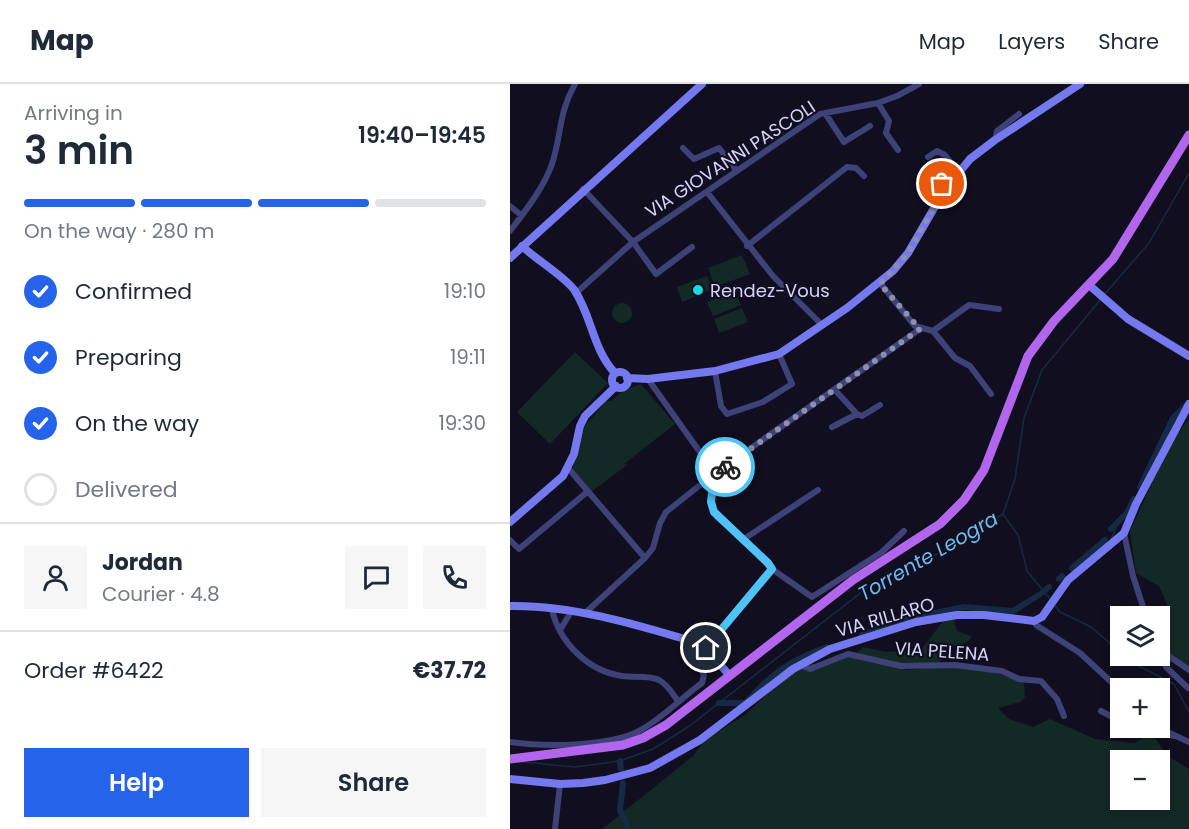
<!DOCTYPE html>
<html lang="en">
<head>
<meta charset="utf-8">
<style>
  body { margin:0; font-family:Poppins,sans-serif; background:#f6f6f7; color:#1f2937; height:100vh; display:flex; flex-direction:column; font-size:22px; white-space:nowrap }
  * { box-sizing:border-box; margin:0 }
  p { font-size:20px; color:#747a83 }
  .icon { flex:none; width:33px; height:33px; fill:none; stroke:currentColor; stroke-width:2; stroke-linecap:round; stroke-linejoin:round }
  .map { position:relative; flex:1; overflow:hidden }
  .panel { display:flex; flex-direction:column; background:#fff; width:510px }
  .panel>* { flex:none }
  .controls { position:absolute; left:600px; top:522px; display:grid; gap:12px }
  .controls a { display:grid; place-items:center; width:60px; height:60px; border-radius:0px; background:#fff; box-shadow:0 3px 9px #0003; font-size:30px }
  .pin { position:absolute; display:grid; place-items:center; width:51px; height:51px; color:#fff; margin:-26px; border:3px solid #fff; border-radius:50%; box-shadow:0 2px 6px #0007 }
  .courier { position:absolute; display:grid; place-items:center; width:60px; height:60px; margin:-30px; border:4px solid #4fc3f7; border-radius:50%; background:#fff; color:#222; box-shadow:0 2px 8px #0007 }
  .head em { font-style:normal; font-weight:600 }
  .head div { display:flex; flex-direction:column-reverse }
  .head { display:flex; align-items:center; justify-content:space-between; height:102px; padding:0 24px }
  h1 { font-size:39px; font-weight:600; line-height:45px }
  .bar { display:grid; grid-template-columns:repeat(4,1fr); gap:9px 6px; align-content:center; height:72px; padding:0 24px }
  .bar i { height:8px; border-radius:4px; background:#e0e1e3 }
  .bar .current { background:#2563eb }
  .bar p { grid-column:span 4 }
  .line { display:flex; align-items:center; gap:15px; padding:0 24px; border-top:2px solid #e0e1e3 }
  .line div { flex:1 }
  .round { display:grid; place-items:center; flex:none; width:63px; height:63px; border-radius:0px; background:#f6f6f7 }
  ol { padding:0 24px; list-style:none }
  li { display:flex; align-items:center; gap:18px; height:66px }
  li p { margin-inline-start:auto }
  li .icon { padding:6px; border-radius:50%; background:#2563eb; color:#fff; stroke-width:4 }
  li:last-child { color:#747a83 }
  li i { width:33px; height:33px; border:3px solid #e0e1e3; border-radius:50% }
  .primary-button { display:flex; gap:12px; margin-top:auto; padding:12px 24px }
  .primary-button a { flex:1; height:69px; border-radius:0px; background:#2563eb; color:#fff; font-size:24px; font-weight:600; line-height:69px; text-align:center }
  .primary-button a+a { background:#f6f6f7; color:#1f2937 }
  header { display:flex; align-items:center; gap:36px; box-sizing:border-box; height:84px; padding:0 30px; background:#fff; border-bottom:2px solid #e0e1e3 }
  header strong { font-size:28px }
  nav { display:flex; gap:33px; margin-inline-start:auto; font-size:21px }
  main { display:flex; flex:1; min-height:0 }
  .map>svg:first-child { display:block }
  .green { fill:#132926; fill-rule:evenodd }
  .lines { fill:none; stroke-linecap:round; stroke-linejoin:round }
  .stream { stroke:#152a44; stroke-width:1.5 }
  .canal { stroke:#152a44; stroke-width:6 }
  .street { stroke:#3f4179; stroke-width:6 }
  .secondary { stroke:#7479f0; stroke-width:8 }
  .primary { stroke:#b266ee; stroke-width:9 }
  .done { stroke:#908ead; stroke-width:6; stroke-dasharray:0 10.8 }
  .route { stroke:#4fc3f7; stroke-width:8 }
  .poi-dot { fill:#19d8e0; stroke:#110f1f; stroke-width:2 }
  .labels { text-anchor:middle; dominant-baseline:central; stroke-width:4.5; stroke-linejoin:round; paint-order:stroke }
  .street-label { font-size:18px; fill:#d5d3fa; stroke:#110f1f }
  .poi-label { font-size:18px; fill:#d5d3fa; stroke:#110f1f; text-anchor:start }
  .water-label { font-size:20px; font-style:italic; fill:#6cbaef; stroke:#110f1f }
</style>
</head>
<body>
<header>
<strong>Map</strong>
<nav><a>Map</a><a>Layers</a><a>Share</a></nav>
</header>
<main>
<section class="panel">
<div class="head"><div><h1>3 min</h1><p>Arriving in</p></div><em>19:40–19:45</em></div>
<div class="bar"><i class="current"></i><i class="current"></i><i class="current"></i><i></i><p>On the way · 280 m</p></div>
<ol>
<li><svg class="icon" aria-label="check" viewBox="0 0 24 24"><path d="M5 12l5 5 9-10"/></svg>Confirmed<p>19:10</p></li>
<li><svg class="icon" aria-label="check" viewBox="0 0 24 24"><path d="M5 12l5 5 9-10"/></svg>Preparing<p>19:11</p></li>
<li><svg class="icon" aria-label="check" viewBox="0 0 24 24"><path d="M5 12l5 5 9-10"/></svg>On the way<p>19:30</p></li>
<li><i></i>Delivered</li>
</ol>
<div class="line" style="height:108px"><a class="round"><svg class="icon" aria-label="person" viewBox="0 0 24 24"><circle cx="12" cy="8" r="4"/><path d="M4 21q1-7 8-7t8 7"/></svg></a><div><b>Jordan</b><p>Courier · 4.8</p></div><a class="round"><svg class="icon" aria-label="chat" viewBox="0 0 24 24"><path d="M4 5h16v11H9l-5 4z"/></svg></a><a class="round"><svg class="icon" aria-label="phone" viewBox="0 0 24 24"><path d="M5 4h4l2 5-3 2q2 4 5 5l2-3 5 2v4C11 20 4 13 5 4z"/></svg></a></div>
<div class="line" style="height:78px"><div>Order #6422</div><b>€37.72</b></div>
<div class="primary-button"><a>Help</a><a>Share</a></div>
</section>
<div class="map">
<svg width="679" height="745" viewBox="0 0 679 745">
  <rect width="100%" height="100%" fill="#110f1f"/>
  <path class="green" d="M232 171 240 190 205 203 198 184Z
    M197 192 203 205 172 218 167 203Z
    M225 207 231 221 203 232 197 218Z
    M102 229a10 10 0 1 1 20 0a10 10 0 1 1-20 0Z
    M232 224 238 238 209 249 204 235Z
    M65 268 98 299 40 360 7 328Z
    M131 300 165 340 114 380 117 381 81 408 63 387V383L75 342 96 317H101L114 306Z
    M679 334V585L654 566 657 520 649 502 626 489 620 447 659 362Z
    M439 536H444L447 547 461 552 460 556 450 562 433 561 430 578 401 583 347 569 353 563 376 568 411 566 433 537Z
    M341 571 397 586 455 580 514 598 515 613 510 618 488 624 499 635 523 643 540 635 585 655 624 659 637 652 646 655 656 671 679 685V745H92L183 672 196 655 235 631 276 592 299 578 313 583ZM610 676H650V716H610Z"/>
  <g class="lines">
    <path class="stream" d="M594 211 639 159 679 89
      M493 430 508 451 517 487 541 516
      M601 455 609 437
      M544 520 550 528 581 543 610 568
      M615 572 627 581 664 600 679 628
      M13 678 65 683 110 677 143 665 178 643 362 500 436 466 493 430 505 395 514 334 532 286 591 215"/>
    <path class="canal" d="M630 403 663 334 676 321
      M601 445 617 429 624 415
      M562 484 595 456
      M549 495 552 492
      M533 508 539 503
      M352 551 397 535 454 523 503 527 529 511
      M209 619H236C260 590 282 575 317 563
      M110 677 111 685
      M113 699 110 726 119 745"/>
    <path class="street" d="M368 19 379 37 376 49 388 66
      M315 29 334 58 360 42
      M485 56 487 47 509 30
      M173 64 184 75 209 64 227 87
      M418 73 427 67 435 71 444 83 432 100 434 107
      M73 105 123 158 146 190 182 163
      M197 108 263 192 312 241
      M0 122 11 131
      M0 147C16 126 33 105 42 80 52 50 48 30 65 0
      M237 162 337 83 346 84 354 92
      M370 199 405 242 423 247 459 221 489 225
      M66 209 123 158 310 30 368 19 387 12 409 0
      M423 247 445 274 460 282 481 310
      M205 287 211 322 217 330 253 318 282 300 269 270
      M138 295 204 388 201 418 207 433 234 455 262 485 302 513 372 468 394 447
      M347 330 352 332 370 321
      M322 343 347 330 325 306
      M58 384 135 474 74 530
      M614 449 623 492 636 532
      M234 455 308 406
      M0 456 9 465 77 408
      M135 474 143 464 150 439 156 428 204 390 410 245
      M42 526C50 559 78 587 112 592 124 594 139 591 149 596 158 601 162 609 168 617
      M524 537 526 541 570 569 610 606
      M50 546 61 528
      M650 561 660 573 679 586
      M650 568 656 583 678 604
      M290 581 300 585 338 570 391 582 445 581 492 587 509 595 531 597 547 615 554 632
      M591 627 610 637
      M626 644 664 652
      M649 644 679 658
      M0 658C33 663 100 663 129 647 152 635 171 614 192 599L194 591 189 583V571L262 485
      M45 745 50 700"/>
    <path class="secondary" d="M12 162C25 175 56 193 65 207 82 233 83 266 105 289
      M0 174 192 0
      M579 201 618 235 679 272
      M102 296a8 8 0 1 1 16 0a8 8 0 1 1-16 0Z
      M117 294 138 295 205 287 269 270 337 224 383 187 398 169 434 107 460 75 485 56 570 0
      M0 438 53 392 64 370 70 342 75 332 106 302
      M0 522C63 521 128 541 188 559L196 564 219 591
      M0 695 50 700 73 699 95 696 140 684 190 656 283 585 320 565 406 538 447 531H474L524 537 532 533 558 496 614 449 626 420 679 320"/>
    <path class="primary" d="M0 675 113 661 133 654 156 641 343 496 430 440 454 416 474 386 518 272 544 237 603 175 679 51"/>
  </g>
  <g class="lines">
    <path class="done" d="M215 383 410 245 370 200 398 169 434 107 432 100"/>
    <path class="route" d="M196 564 262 485 258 479 204 428 201 418 204 390 215 383"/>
  </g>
  <circle class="poi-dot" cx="188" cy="206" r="6"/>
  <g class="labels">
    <g class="street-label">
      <text transform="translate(220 75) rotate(-33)">VIA GIOVANNI PASCOLI</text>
      <text transform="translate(375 533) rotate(-16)">VIA RILLARO</text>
      <text transform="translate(432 567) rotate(4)">VIA PELENA</text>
    </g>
    <g class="poi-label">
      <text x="200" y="206">Rendez-Vous</text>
    </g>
    <g class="water-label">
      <text transform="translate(418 472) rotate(-30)">Torrente Leogra</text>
    </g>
  </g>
</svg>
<div class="controls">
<a><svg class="icon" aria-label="layers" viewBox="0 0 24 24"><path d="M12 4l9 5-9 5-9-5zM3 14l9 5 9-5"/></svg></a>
<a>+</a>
<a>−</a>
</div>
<div class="pin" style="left:432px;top:100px;background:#ea580c"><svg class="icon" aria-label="bag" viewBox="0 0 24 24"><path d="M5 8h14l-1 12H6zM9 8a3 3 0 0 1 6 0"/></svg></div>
<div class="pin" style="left:196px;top:564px;background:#1f2937"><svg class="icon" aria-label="home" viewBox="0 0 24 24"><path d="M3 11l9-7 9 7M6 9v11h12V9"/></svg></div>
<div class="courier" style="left:215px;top:383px"><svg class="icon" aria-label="bike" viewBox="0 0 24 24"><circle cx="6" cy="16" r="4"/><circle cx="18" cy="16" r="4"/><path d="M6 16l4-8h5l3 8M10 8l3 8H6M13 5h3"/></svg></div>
</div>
</main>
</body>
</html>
